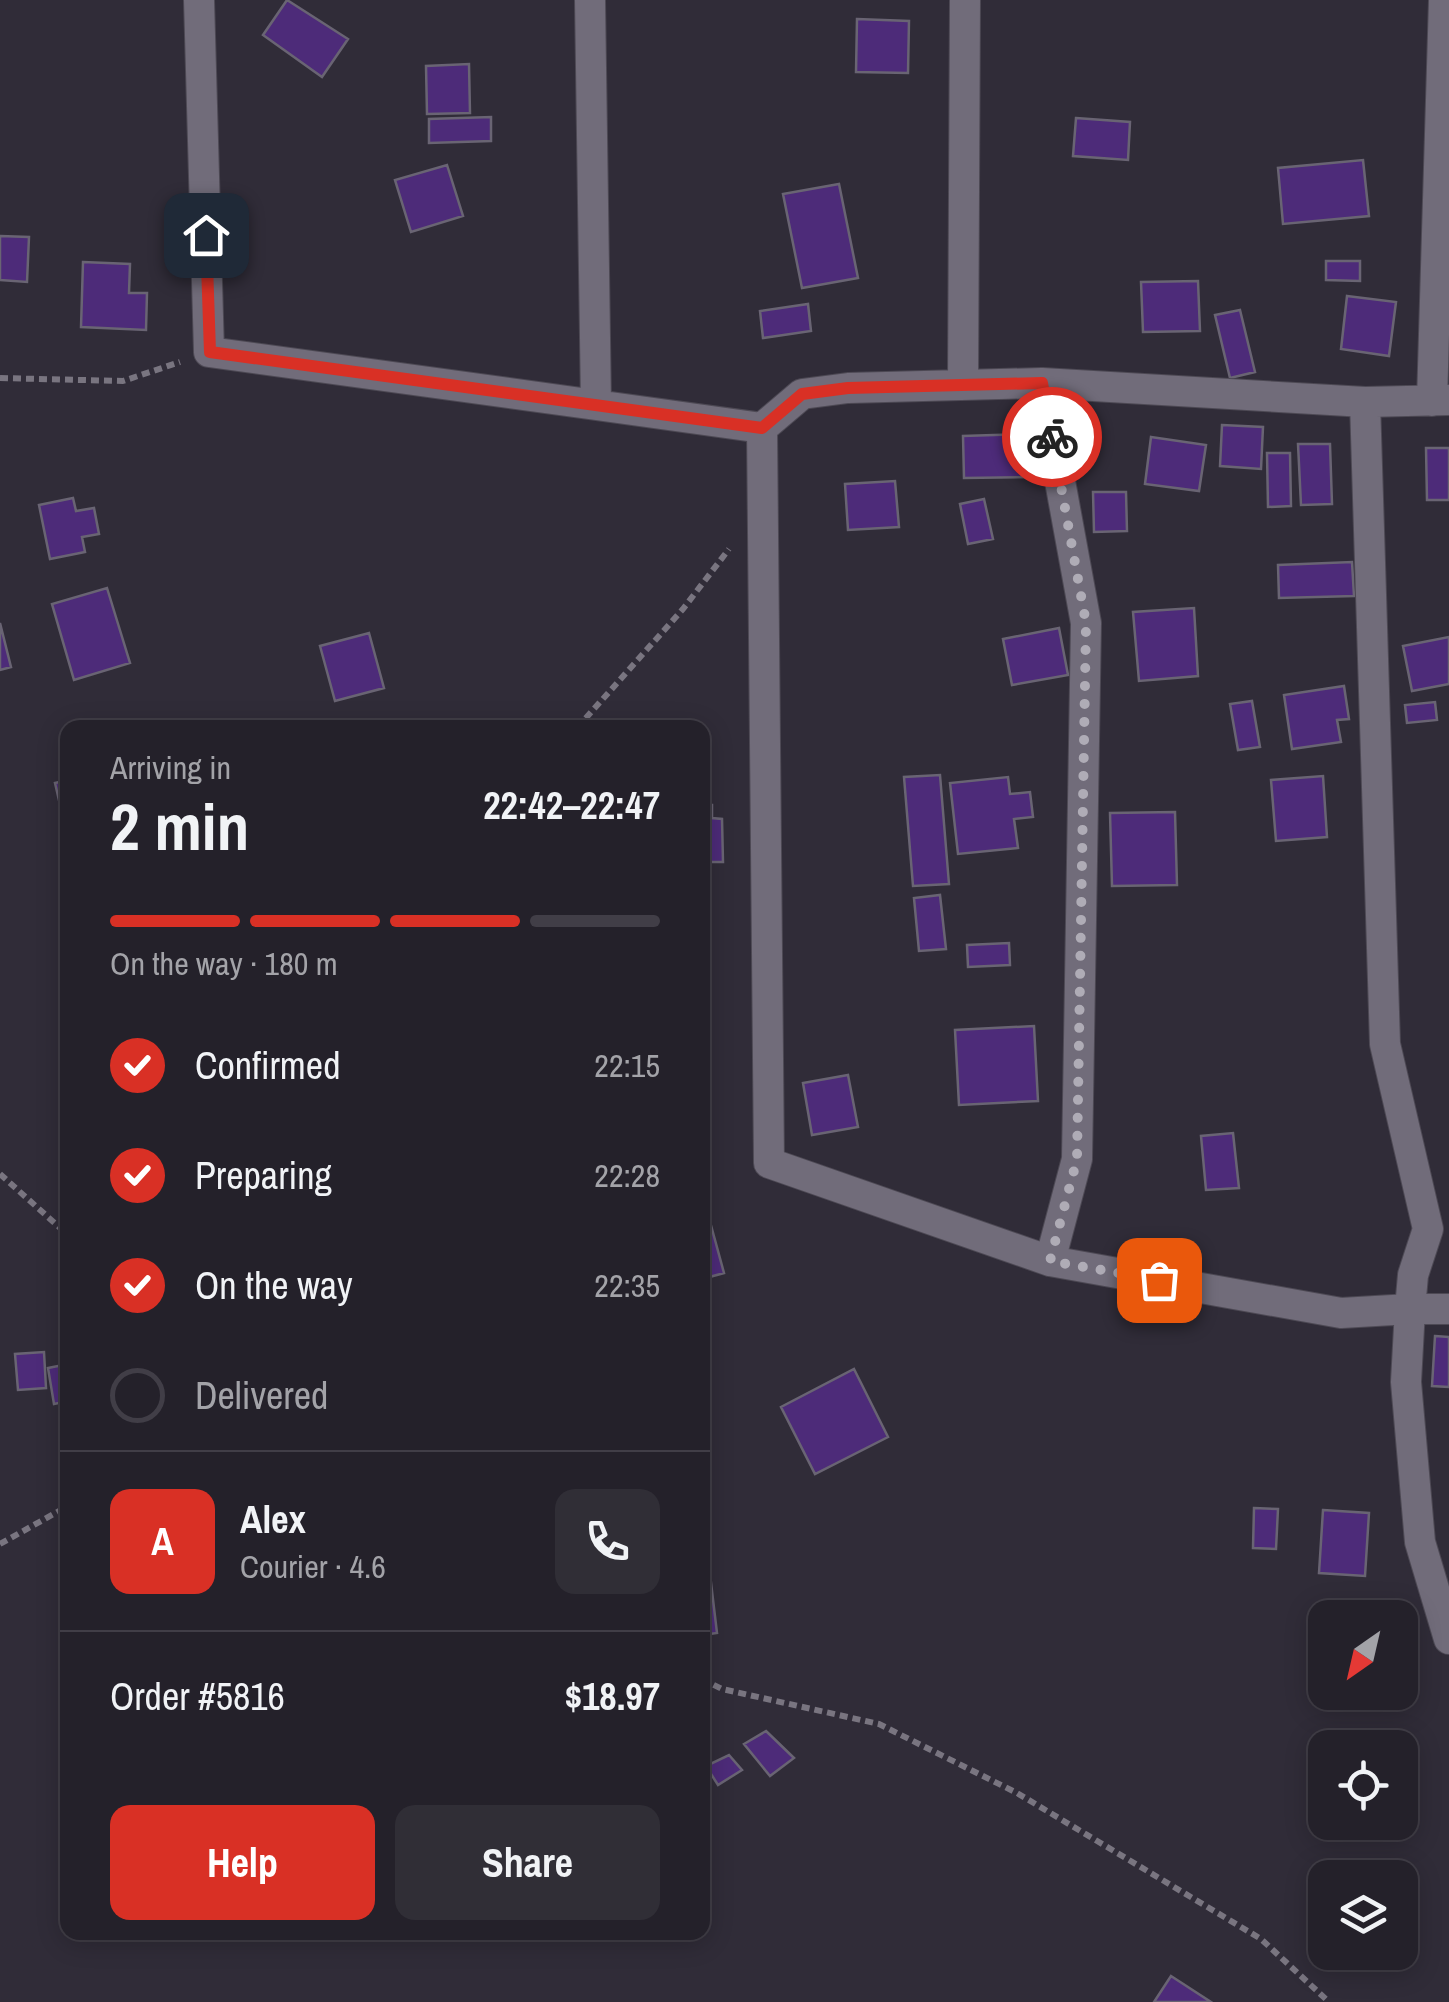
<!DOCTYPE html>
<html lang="en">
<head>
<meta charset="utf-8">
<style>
  body { margin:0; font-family:"Archivo Narrow",sans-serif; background:#302e36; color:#f1f3f6; height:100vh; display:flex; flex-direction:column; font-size:38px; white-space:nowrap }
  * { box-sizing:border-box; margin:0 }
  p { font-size:32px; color:#a3a3a8 }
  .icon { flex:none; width:55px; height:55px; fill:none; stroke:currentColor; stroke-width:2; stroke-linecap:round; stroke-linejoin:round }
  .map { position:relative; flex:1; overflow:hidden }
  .drawer { position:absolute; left:60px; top:720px; width:650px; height:1220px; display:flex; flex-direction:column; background:#24212a; border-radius:20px; box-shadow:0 5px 25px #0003,0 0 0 2px #413e47 }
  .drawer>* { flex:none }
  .needle { width:65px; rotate:214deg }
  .buttons { position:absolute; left:1308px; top:1600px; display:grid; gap:20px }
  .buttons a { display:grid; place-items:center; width:110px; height:110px; border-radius:20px; background:#24212a; box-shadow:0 5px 25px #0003,0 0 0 2px #413e47; font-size:50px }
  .pin { position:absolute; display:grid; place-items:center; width:85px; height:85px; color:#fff; margin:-42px; border-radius:20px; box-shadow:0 5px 15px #0006 }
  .courier { position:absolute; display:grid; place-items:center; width:100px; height:100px; margin:-50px; border:8px solid #d93025; border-radius:50%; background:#fff; color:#222; box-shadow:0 2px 12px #0007 }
  .head em { font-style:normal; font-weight:700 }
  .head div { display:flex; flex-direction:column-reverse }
  .head { display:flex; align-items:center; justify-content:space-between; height:170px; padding:0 50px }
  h1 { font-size:65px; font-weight:700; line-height:75px }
  .bar { display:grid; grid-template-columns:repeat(4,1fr); gap:15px 10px; align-content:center; height:120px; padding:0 50px }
  .bar i { height:12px; border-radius:8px; background:#413e47 }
  .bar .selected { background:#d93025 }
  .bar p { grid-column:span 4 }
  .line { display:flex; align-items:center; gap:25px; padding:0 50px; border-top:2px solid #413e47 }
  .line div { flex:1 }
  .round { display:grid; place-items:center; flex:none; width:105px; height:105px; border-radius:20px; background:#302e36 }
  ol { padding:0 50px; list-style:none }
  li { display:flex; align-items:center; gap:30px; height:110px }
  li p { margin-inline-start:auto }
  li .icon { padding:10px; border-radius:50%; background:#d93025; color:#fff; stroke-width:4 }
  li:last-child { color:#a3a3a8 }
  li i { width:55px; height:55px; border:5px solid #413e47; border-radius:50% }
  .button { display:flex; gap:20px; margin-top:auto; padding:20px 50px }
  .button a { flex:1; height:115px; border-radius:20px; background:#d93025; color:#fff; font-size:40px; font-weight:700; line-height:115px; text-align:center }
  .button a+a { background:#302e36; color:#f1f3f6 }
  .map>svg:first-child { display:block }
  .building { fill:#4d2b79; stroke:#696473; stroke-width:2.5 }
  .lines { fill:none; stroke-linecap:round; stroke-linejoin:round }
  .minor-casing { stroke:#4d4954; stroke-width:32 }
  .path { stroke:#797580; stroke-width:6; stroke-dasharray:8 5; stroke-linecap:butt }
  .minor { stroke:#716c7a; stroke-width:30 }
  .done { stroke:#afacb6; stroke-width:10; stroke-dasharray:0 18 }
  .route { stroke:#d93025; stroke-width:12 }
</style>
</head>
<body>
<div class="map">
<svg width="1449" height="2002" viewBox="0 0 1449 2002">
  <rect width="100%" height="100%" fill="#302c38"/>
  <path class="building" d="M287 0 348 39 322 77 263 35Z
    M857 19 909 21 908 73 856 72Z
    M469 64 470 113 427 114 426 66Z
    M491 117V141L429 143V119Z
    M1076 118 1130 122 1128 160 1073 156Z
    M1363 160 1369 216 1283 224 1278 168Z
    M447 165 463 216 411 232 395 180Z
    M839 184 858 278 802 288 783 194Z
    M0 236 29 237 27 282 0 280Z
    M1326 261H1360V281L1326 280Z
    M83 262 130 264 129 293H147L146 330 81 327Z
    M1198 281 1200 331 1143 332 1141 282Z
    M1347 296 1396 302 1389 356 1341 349Z
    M808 304 811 331 763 338 760 311Z
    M1240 310 1255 372 1230 378 1215 315Z
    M1222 425 1263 427 1261 469 1220 466Z
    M1030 434 1031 477 964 478 963 436Z
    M1151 437 1206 445 1199 491 1145 484Z
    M1298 444H1330L1332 504 1301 505Z
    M1426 448H1449V500H1427Z
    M1267 453H1290L1291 506 1268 507Z
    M895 481 899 527 848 530 845 484Z
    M1093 492H1126L1127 531 1094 532Z
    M73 498 76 511 94 508 99 534 82 537 85 552 50 559 39 505Z
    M984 499 993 539 968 544 960 504Z
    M1352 562 1354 596 1279 598 1278 565Z
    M107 588 130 663 74 680 52 604Z
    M1194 608 1198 676 1139 681 1133 612Z
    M0 623 11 667 0 670Z
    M1059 628 1068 675 1012 685 1003 639Z
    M369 633 384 688 335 701 320 646Z
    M1449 637V684L1412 691 1403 646Z
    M1344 686 1349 719 1337 720 1341 742 1292 749 1284 695Z
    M1252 701 1260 747 1238 750 1230 704Z
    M1435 702 1437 720 1407 723 1405 705Z
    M940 775 949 884 913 886 904 777Z
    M1323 776 1327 837 1276 841 1271 780Z
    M1008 777 1010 794 1030 792 1033 817 1014 819 1018 848 958 854 950 783Z
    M68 780V835H67L55 783Z
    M702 805H712V818L722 819 723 862H702Z
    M1175 812 1177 885 1112 886 1110 813Z
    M940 895 946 949 919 951 914 898Z
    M1009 943 1010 965 968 967 967 945Z
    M1034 1026 1038 1101 959 1105 955 1030Z
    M848 1075 858 1127 812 1135 803 1083Z
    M1233 1133 1239 1188 1206 1190 1201 1136Z
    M709 1218 724 1273 702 1279V1219Z
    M1435 1336 1449 1337V1387L1432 1386Z
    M44 1352 46 1388 18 1390 15 1354Z
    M68 1364V1401L54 1404 48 1368Z
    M854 1369 888 1437 815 1474 781 1407Z
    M1254 1508 1278 1509 1276 1549 1253 1548Z
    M1323 1510 1369 1513 1365 1576 1319 1573Z
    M709 1566 717 1633 702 1635V1567Z
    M766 1731 794 1758 770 1776 744 1744Z
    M729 1755 742 1770 718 1785 706 1766Z
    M1171 1976 1211 2002H1154Z"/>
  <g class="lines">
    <g class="minor-casing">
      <path id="minor" d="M199 0 209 352 596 405
        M590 0 596 405 762 428 802 394 848 388 1042 383 1365 402 1449 400
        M1042 383 1086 623 1077 1159 1050 1261 1341 1313 1410 1309 1406 1382 1420 1542 1449 1639
        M963 385 965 0
        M1432 401 1444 0
        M1365 402 1385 1044 1428 1229 1413 1275 1410 1309H1449
        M762 428 769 1163 1050 1261"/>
    </g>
    <path class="path" d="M0 378 123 381 180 362
      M577 728 683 609 729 549
      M0 1174 68 1235
      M0 1544 68 1506
      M702 1679 722 1689 879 1724 1017 1793 1261 1939 1329 2002"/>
    <use href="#minor" class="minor"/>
  </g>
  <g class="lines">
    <path class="done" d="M1052 437 1086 623 1077 1159 1050 1261 1159 1280"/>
    <path class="route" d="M206 235 210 352 762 428 802 394 848 388 1042 383 1052 437"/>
  </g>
</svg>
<div class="buttons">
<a><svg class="needle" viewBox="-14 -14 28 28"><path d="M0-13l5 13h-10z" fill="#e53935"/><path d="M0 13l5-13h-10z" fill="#a3a3a8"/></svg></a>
<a><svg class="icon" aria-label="locate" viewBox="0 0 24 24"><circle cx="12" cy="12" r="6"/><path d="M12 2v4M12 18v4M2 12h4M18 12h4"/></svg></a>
<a><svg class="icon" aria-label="layers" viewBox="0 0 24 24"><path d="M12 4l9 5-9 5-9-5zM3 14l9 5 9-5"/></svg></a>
</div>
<div class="pin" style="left:1159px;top:1280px;background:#ea580c"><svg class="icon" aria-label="bag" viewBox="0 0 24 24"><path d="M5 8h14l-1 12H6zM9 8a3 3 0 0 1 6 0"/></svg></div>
<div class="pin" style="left:206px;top:235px;background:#1f2937"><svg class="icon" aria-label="home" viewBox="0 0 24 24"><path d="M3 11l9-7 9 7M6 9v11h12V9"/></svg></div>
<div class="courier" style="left:1052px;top:437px"><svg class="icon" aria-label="bike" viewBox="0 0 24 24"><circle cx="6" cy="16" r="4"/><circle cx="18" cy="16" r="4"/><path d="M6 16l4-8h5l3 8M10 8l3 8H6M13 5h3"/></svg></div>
<section class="drawer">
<div class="head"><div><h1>2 min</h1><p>Arriving in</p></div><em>22:42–22:47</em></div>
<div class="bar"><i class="selected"></i><i class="selected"></i><i class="selected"></i><i></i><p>On the way · 180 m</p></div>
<ol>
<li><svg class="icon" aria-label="check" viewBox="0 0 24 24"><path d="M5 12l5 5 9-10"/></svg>Confirmed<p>22:15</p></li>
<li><svg class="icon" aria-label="check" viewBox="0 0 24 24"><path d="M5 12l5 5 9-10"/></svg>Preparing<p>22:28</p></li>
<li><svg class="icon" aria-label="check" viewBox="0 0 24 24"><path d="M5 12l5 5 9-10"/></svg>On the way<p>22:35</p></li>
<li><i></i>Delivered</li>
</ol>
<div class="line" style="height:180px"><b class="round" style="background:#d93025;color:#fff">A</b><div><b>Alex</b><p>Courier · 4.6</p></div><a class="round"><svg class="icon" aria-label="phone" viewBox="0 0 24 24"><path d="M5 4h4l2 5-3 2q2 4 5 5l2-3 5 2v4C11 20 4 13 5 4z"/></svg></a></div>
<div class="line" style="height:130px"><div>Order #5816</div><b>$18.97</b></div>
<div class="button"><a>Help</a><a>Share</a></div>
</section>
</div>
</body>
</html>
